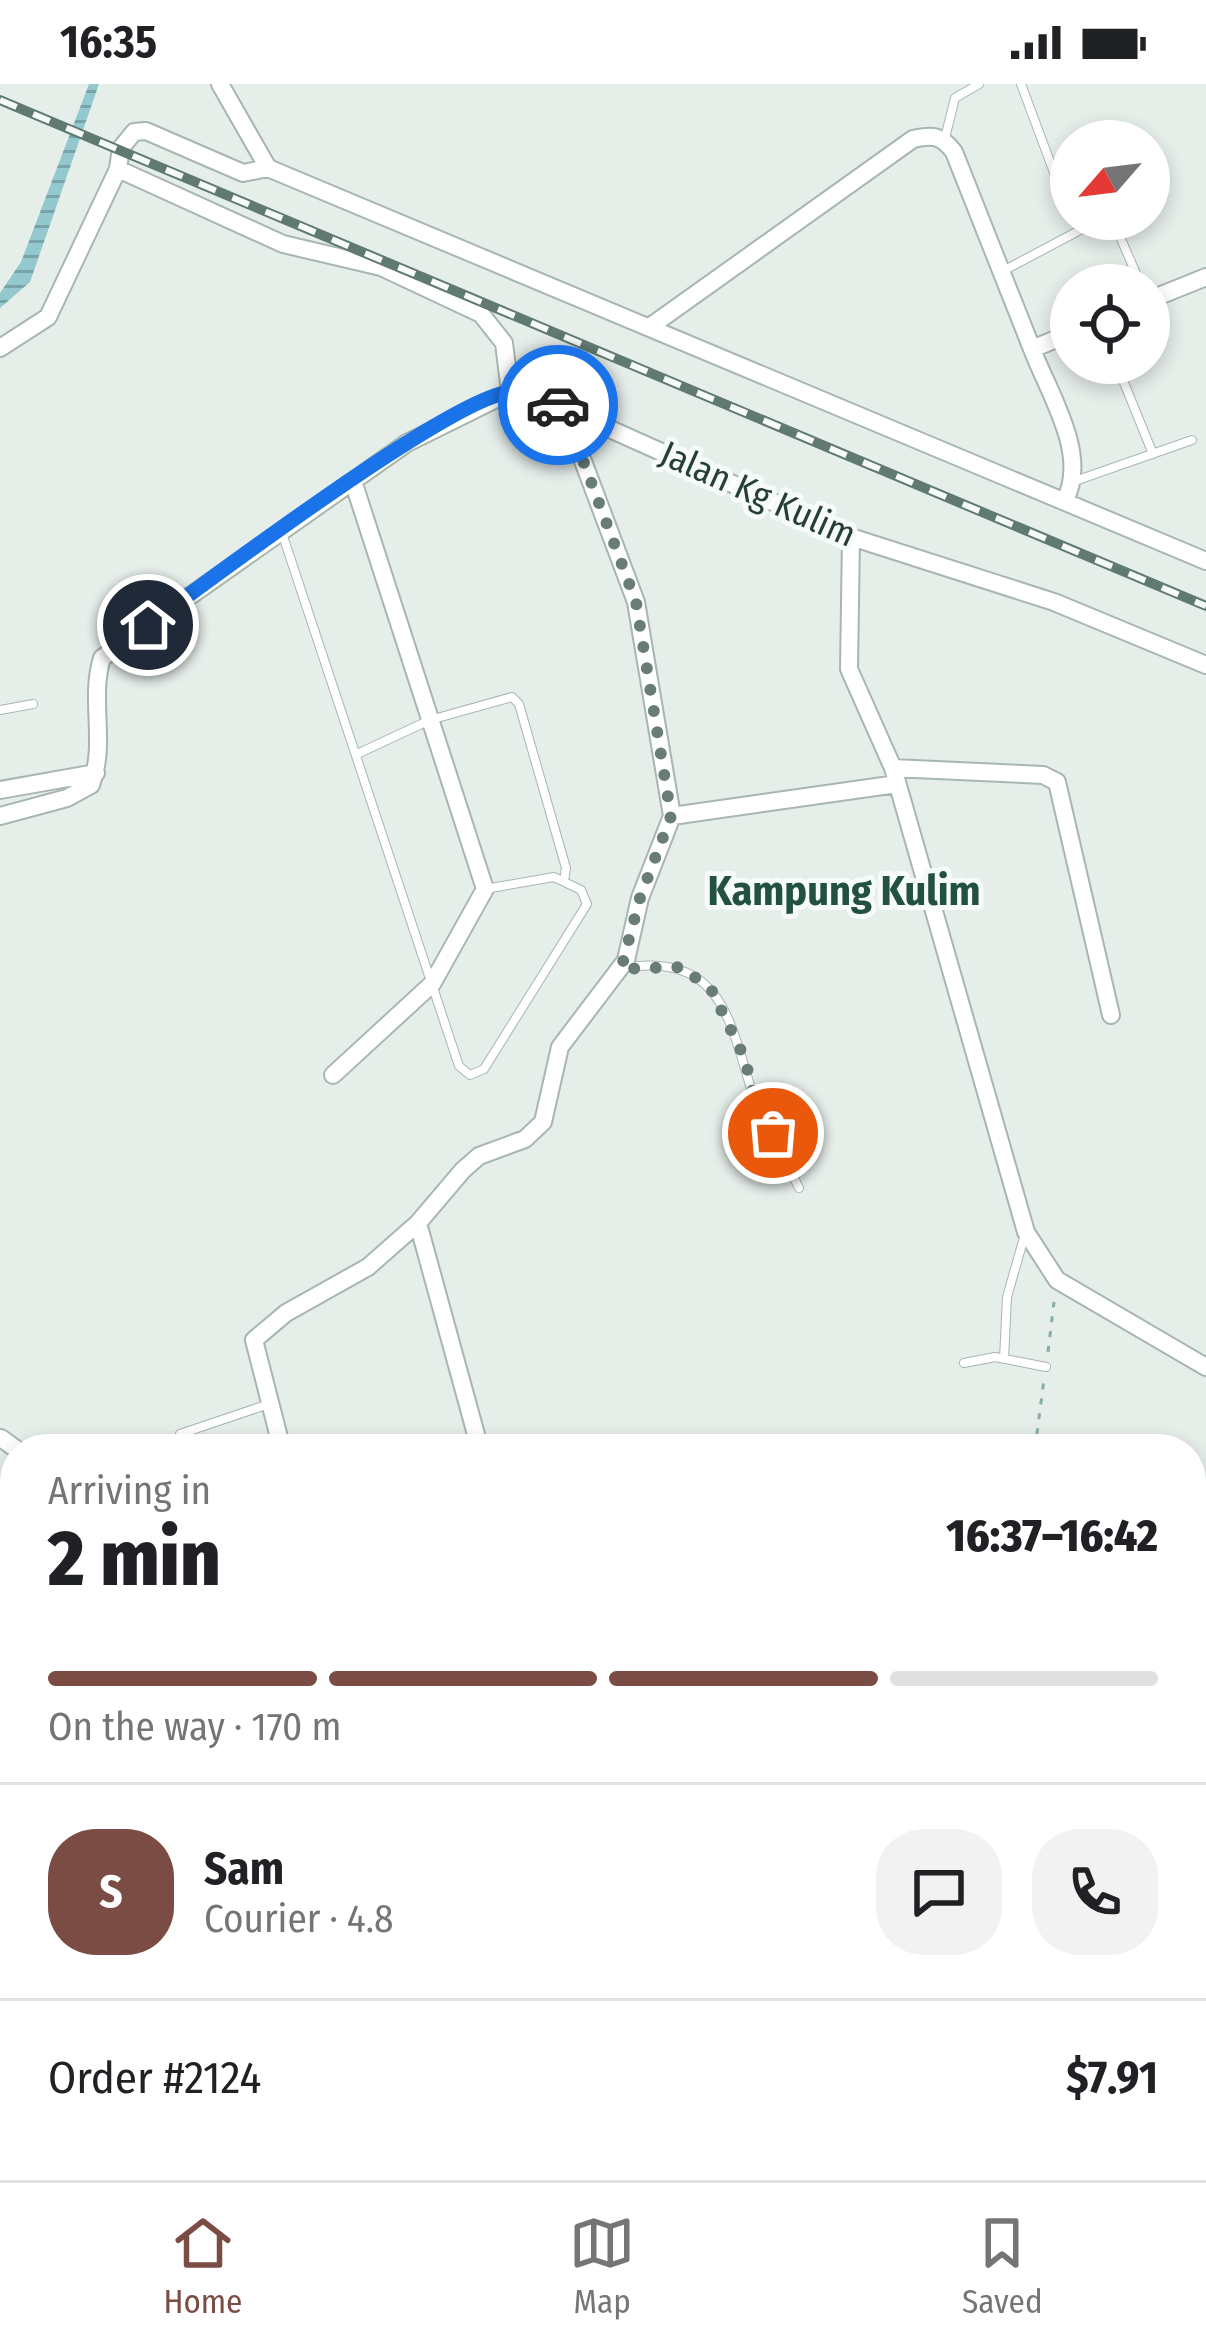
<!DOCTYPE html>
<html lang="en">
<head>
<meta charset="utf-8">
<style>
  body { margin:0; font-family:"Fira Sans Condensed",sans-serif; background:#f2f2f2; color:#202124; height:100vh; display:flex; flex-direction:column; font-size:45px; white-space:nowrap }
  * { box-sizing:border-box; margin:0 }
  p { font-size:39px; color:#757577 }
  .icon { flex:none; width:66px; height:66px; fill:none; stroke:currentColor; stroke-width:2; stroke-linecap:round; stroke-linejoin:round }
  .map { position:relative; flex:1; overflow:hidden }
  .drawer { position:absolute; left:0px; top:1350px; width:1206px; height:747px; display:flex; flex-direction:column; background:#fff; border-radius:48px 48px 0 0; box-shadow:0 6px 18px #0003 }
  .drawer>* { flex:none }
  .needle { width:78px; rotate:242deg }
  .controls { position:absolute; left:1050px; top:36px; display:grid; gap:24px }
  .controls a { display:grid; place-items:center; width:120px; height:120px; border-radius:50%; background:#fff; box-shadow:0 6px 18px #0003; font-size:60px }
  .pin { position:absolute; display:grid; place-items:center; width:102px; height:102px; color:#fff; margin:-51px; border:6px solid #fff; border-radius:50%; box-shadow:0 3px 12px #0007 }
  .courier { position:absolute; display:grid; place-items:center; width:120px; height:120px; margin:-60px; border:9px solid #1a73e8; border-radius:50%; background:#fff; color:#222; box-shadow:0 3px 15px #0007 }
  .headline em { font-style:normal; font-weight:800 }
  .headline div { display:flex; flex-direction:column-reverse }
  .headline { display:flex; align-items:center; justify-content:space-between; height:204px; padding:0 48px }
  h1 { font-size:78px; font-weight:800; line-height:90px }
  .bar { display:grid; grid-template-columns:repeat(4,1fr); gap:18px 12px; align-content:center; height:144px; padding:0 48px }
  .bar i { height:15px; border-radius:9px; background:#e0e0e0 }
  .bar .active { background:#7a4c43 }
  .bar p { grid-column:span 4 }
  .line { display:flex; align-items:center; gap:30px; padding:0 48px; border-top:3px solid #e0e0e0 }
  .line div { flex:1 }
  .round { display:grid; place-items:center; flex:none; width:126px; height:126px; border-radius:48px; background:#f2f2f2 }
  .status { display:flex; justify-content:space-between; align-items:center; height:84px; padding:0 60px; background:#fff; direction:ltr }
  .status svg { height:33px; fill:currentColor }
  .tabs { display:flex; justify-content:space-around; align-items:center; height:168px; border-top:3px solid #e0e0e0; background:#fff; font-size:33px; color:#757577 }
  .tabs a { display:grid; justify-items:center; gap:6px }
  .tabs .active { color:#7a4c43 }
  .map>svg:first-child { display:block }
  .water { fill:url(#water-rules) }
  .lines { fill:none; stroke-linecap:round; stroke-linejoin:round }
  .lane-casing { stroke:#a8b6b0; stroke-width:10 }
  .street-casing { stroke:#a8b6b0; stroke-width:20 }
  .path { stroke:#88afa1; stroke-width:3; stroke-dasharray:6 9; stroke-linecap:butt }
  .lane { stroke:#fff; stroke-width:8 }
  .street { stroke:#fff; stroke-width:16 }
  .rail-casing { stroke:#607a72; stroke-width:10 }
  .rail { stroke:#f6faf8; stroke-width:6; stroke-dasharray:18; stroke-linecap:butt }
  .done { stroke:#697c75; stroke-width:12; stroke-dasharray:0 21.6 }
  .route { stroke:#1a73e8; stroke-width:15 }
  .labels { text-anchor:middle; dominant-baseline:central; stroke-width:10; stroke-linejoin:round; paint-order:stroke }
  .street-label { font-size:36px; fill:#253f36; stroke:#f6faf8 }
  .quarter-label { font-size:42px; font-weight:bold; fill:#225042; stroke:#f6faf8 }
</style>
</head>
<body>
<div class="status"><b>16:35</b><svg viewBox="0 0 49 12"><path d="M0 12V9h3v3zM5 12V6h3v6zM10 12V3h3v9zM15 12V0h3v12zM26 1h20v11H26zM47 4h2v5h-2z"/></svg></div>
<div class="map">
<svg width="1206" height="2096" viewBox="0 0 1206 2096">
  <defs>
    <pattern id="water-rules" width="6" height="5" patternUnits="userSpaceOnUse" patternTransform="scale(3)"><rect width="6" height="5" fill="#92c8ce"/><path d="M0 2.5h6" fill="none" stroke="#77a4a8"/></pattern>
  </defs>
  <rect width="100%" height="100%" fill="#e6eeea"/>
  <path class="water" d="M89 0H99L30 198 0 224V209L21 178Z"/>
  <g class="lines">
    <g class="lane-casing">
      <path id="lane" d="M1021 0 1071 134
        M945 54 955 14 979 0
        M1003 187 1099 136 1118 148 1141 201
        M1116 279 1153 370
        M1075 397 1192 356
        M282 449 459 982 470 991 484 985 587 820 581 806 554 793 485 805
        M0 626 33 620
        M357 670 430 636 512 613 519 620 566 784 564 797
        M628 883C728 869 731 948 756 1020 766 1049 786 1076 799 1104
        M1004 1275 1007 1213 1025 1150
        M964 1279 995 1273 1046 1283
        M182 1365 180 1350 269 1320
        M842 1365H874
        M0 1610 15 1655
        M0 1775 15 1765
        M0 1899 15 1891
        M117 2082 124 2096"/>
    </g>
    <g class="street-casing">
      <path id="street" d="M220 0 268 84 1206 477
        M118 85 283 160 381 183 481 230 504 259 510 308
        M1149 216 1206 193
        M651 242 913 55C933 50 942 52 954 68L1032 265
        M0 264 48 233 118 85 121 64 134 48 146 47 243 89 268 84
        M1065 416C1089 370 1049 310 1032 265L1071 249
        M851 453 849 585 893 684 1026 1148 1057 1196 1206 1283
        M893 684 1043 691 1057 698 1111 931
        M0 706 96 689
        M0 732 67 714 91 701C107 658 89 616 102 574L407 359 510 308 563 324 851 453 1054 518 1206 581
        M672 732 897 700
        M333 991 432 900 485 805 353 397
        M418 1139 480 1365
        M1 1354 16 1365
        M282 1365 254 1256 286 1229 368 1183 418 1139 463 1086 479 1072 525 1055 543 1038 560 963 626 876 640 814 672 732 636 518 563 324
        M1191 1560 1206 1564
        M1191 1677 1206 1680
        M0 1816 15 1844
        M0 2009 15 2001
        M795 2082 799 2096
        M171 2096 196 2082"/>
    </g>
    <path class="path" d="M1048 1268 1054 1218
      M1035 1365 1044 1295"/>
    <use href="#lane" class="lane"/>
    <use href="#street" class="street"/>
    <g class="rail-casing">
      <path id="rail" d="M0 16 1206 522"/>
    </g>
    <use href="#rail" class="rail"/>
  </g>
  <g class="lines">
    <path class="done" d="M558 321 563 323 636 518 671 732 640 814 621 885 682 883 712 907 745 975 755 1018 773 1049"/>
    <path class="route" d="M148 541C206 499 459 307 513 308 528 309 544 317 558 321"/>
  </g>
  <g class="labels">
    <g class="street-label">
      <text transform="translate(758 410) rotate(24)">Jalan Kg Kulim</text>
    </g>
    <g class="quarter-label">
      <text x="844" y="807">Kampung Kulim</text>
    </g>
  </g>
</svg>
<div class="controls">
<a><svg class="needle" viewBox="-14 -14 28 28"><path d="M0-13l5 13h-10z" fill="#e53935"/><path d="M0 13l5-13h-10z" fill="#757577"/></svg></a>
<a><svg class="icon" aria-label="locate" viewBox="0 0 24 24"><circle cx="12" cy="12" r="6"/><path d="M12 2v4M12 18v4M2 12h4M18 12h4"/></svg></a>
</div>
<div class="pin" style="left:773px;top:1049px;background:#ea580c"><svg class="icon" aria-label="bag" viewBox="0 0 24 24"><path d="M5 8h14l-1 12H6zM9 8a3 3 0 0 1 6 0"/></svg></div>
<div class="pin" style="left:148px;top:541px;background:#1f2937"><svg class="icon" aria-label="home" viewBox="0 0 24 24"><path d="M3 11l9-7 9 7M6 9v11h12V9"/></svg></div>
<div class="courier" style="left:558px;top:321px"><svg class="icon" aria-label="car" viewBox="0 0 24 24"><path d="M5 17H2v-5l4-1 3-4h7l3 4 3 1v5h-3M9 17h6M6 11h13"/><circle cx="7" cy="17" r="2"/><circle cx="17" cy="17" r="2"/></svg></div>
<section class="drawer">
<div class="headline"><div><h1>2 min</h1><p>Arriving in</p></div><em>16:37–16:42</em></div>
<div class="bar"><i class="active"></i><i class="active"></i><i class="active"></i><i></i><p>On the way · 170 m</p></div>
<div class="line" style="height:216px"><b class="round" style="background:#7a4c43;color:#fff">S</b><div><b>Sam</b><p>Courier · 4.8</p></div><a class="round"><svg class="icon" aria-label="chat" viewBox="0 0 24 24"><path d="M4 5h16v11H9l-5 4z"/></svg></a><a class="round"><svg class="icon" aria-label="phone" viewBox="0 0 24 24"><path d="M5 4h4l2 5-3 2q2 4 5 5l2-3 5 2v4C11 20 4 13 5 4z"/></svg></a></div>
<div class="line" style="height:156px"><div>Order #2124</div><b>$7.91</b></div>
</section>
</div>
<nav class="tabs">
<a class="active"><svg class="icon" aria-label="home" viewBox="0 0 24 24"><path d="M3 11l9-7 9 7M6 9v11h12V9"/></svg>Home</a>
<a><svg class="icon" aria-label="map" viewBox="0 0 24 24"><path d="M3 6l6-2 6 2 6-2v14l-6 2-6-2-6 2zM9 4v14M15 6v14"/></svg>Map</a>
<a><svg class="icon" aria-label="saved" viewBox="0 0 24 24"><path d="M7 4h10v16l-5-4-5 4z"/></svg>Saved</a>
</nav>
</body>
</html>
